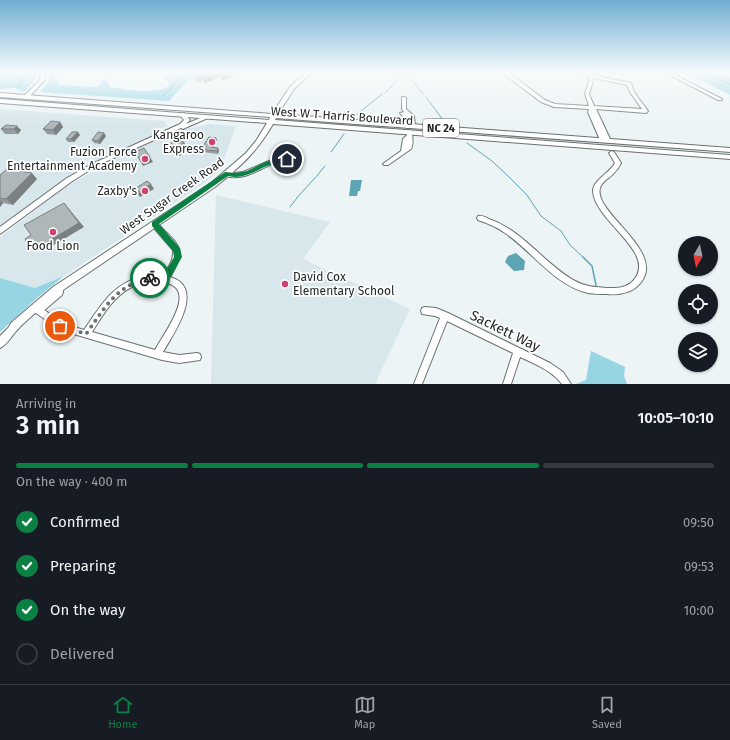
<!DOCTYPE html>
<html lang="en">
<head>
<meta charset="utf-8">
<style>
  body { margin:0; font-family:"Fira Sans",sans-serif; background:#242831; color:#f1f3f6; height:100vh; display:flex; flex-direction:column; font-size:15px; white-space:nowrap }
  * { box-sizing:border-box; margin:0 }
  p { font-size:13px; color:#9ea1a6 }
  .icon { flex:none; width:22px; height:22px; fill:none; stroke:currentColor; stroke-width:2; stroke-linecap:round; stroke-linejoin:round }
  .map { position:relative; height:384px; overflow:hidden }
  .panel { display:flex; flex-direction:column; background:#171b24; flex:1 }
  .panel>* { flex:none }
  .needle { width:26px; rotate:189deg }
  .buttons { position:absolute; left:678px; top:236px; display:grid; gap:8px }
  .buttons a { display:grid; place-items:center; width:40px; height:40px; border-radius:50%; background:#171b24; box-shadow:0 1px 3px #0004; font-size:20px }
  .pin { position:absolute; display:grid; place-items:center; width:34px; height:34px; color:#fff; margin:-17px; border:2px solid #fff; border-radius:50%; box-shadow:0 1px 4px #0007 }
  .courier { position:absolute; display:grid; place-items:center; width:40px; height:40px; margin:-20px; border:3px solid #0b8043; border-radius:50%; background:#fff; color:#222; box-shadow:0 1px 5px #0007 }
  .headline em { font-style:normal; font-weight:600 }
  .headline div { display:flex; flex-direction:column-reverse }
  .headline { display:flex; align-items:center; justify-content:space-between; height:68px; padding:0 16px }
  h1 { font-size:26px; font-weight:600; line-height:30px }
  .bar { display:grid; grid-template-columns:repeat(4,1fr); gap:6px 4px; align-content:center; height:48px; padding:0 16px }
  .bar i { height:5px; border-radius:3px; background:#363941 }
  .bar .on { background:#0b8043 }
  .bar p { grid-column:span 4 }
  ol { padding:0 16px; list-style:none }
  li { display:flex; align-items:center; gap:12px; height:44px }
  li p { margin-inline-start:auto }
  li .icon { padding:4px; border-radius:50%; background:#0b8043; color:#fff; stroke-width:4 }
  li:last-child { color:#9ea1a6 }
  li i { width:22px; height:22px; border:2px solid #363941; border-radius:50% }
  .tab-bar { display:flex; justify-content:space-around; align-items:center; height:56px; border-top:1px solid #363941; background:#171b24; font-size:11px; color:#9ea1a6 }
  .tab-bar a { display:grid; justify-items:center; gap:2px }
  .tab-bar .on { color:#0b8043 }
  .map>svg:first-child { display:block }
  .built { fill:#d7e7ec }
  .green { fill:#97d4e4 }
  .water { fill:#5da4b5 }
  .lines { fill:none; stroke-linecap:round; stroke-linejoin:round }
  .stream-far1 { stroke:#5da4b5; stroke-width:1 }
  .stream { stroke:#5da4b5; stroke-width:1.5 }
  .minor-casing { stroke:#6b7173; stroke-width:2 }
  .major-casing { stroke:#6b7173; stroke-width:2 }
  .minor { fill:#fff; fill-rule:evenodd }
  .major { fill:#fff; fill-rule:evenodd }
  .wall { fill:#979d9f }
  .shaded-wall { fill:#7b8082 }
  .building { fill:#b0b7b9; stroke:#7b8082 }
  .route { fill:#0b8043 }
  .done { stroke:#6a6f70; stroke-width:4; stroke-dasharray:0 7.2 }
  .poi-dot { fill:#d1436e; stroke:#fff; stroke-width:1.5 }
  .labels { text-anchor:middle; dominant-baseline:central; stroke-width:3.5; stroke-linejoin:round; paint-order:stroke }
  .shield { fill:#fff; stroke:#666868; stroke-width:1 }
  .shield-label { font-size:11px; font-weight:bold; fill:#242728 }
  .street-label { font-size:12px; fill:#242728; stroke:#fff }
  .poi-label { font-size:12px; fill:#242728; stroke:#fff; text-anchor:end }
  .near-street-label { font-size:14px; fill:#242728; stroke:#fff }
</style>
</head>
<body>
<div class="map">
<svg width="730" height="384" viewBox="0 0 730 384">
  <rect width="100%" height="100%" fill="#ecf4f6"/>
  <path class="built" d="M0 109 165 121 167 126 152 132 154 136 83 169 0 226Z
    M209 124 236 126 221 168 206 182 64 276 35 288 0 278V237L48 200 64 188 118 157 182 130Z
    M216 195 330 222 303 259 410 309 375 384H211Z"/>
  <path class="green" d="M0 73H35L36 79 24 92 15 88 0 89Z
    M50 73H55V77L60 85 95 87H98L104 79H107L110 87C127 90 154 95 169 86V82L164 78V77L175 73H188L190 77V73H193L196 79 191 80 189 79 169 101 40 92 50 80Z
    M693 73H721L730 77V95L693 76Z
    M64 276 37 298 0 332V278L35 288Z
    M591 351 625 367 624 376 627 384H576L586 380Z"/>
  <path class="water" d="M351 180H362L360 191H358L357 196H349Z
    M516 253 525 261 524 270 514 271 505 262 508 256Z"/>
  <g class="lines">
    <path class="stream-far1" d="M407 73 423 94
      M704 73 730 84
      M17 88 27 73
      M385 93 404 73
      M163 96 173 87 180 73
      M426 97 443 120
      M355 116 382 94
      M467 143 492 161 508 176 527 195 541 216 561 231 570 245 584 258
      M331 152 344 134
      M290 207C300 192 314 181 325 166"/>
    <path class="stream" d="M583 257 592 266 596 285"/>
    <g class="minor-casing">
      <path id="minor" d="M41 73H45L44 81 28 98H24V96L40 80Z
        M505 73H509L545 100 555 104 589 106 585 94 590 77 577 74V73H583L631 83 634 92 648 111 646 113 596 109 611 141 608 143 605 141 603 142 600 140 588 112 589 109 554 107 541 102 505 75ZM594 78 627 85 630 92 642 109 594 106 589 94Z
        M666 73H671L722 99V100H718Z
        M402 97H404L406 98V109L414 116 415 126 414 127 412 128 410 126 407 128 404 126V118L400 113 404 112 402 109Z
        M183 113 185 114 190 120 186 124 205 116H209L210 117 185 128 183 129 181 128 96 166 71 182 0 234V227L67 178 92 164 180 124 184 120 180 115Z
        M409 130 412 132C412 138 414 143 411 149L388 165H384L383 164 384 163 401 151 403 139 407 135V131Z
        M612 151 614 152 621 163C619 167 617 170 614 173 610 178 602 181 600 188 594 209 645 239 646 267 647 277 639 287 630 291 622 294 615 295 606 294 600 294 594 294 588 293 554 285 533 252 505 233 497 227 487 223 478 220L477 218 478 216C482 215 485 217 489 219 524 231 544 264 575 281 586 287 596 287 608 288 616 288 627 288 633 281 659 253 594 221 593 191 593 180 610 173 615 163L609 153Z
        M287 157 290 159 289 160C284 162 278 162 273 164 256 170 245 181 225 176L224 174 227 172 235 173 243 172 269 161 279 158Z
        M154 221 156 222C177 244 189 247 170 277 173 278 176 279 179 281 200 297 172 336 163 352L179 355 197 353 200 354 201 357 200 360 179 363 162 360 60 330 36 313 35 310 36 307 39 306 62 323 84 330C100 307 112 284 141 277 148 276 156 275 163 276 168 268 174 260 173 250L152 226 151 224 152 222ZM148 282C206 278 169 325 155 350L92 332C102 316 113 297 130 288 135 285 142 284 148 282Z
        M425 307 436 308 448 313 550 363 563 372 571 384H562C551 370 535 364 520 357L511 384H503L513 353 447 321 422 384H414L440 318 435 316 422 314 421 311 422 308Z"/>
    </g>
    <g class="major-casing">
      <path id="major" d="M305 73H311L294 89 278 114 730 148V152L276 118 275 120 730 155V159L273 124C256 153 241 166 215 187L63 290V292L62 295 41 313 38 314 35 313C30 318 23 323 18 329 12 335 8 344 0 348V336L9 327 11 323 53 287 211 183 246 153 256 141 267 123 0 103V99L269 120 270 117 0 97V93L272 114 290 87Z"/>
    </g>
    <use href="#minor" class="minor"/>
    <use href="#major" class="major"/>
  </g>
  <path class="wall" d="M190 73H242L223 80 219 77 205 83 202 80 198 82 191 74Z
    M60 122 63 127 56 135 47 134 43 129Z
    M6 125 21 130 18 134H5L1 129Z
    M104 133 106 136 100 144 94 143 92 140Z
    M80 135 74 142H68L66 139Z
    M216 138 217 140 213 147 219 150 218 154 195 151 193 149 203 146Z
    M184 142 186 147 180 156 174 155 172 151 173 150H172L170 145Z
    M0 175 37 179 13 205 3 203 0 207Z"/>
  <path class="shaded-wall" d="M213 73H217L219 77 205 83 203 77Z
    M225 73H242L223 80 221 74Z
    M200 74 202 80 198 82 196 76Z
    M60 122 63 127 56 135 53 130Z
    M17 126 21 130 18 134 14 129Z
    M78 132 80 135 74 142 71 139Z
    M104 133 106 136 100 144 98 141Z
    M216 138 217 140 212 150 211 147Z
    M184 142 186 147 180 156 178 151Z
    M218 148 219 150 218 154 217 151Z
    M150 157 153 162 143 166 141 162Z
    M32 173 37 179 13 205 6 199Z
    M151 184 154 189 140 197 137 193Z
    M0 200 3 203 0 207Z
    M64 203 84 227 42 252 37 248Z
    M33 241 38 245 33 248 28 244Z"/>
  <path class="building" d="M193 73H213L203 77 200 74 196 76Z
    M51 121 60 122 53 130 43 129Z
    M6 125 17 126 14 129H1Z
    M72 132H78L71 139H66Z
    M98 132 104 133 98 141 92 140Z
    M209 137 216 138 211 147 218 148 217 151 193 149 195 145 203 146Z
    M173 141 184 142 178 151H172L175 146 170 145Z
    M144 148 150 157 141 162 135 152Z
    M7 169 32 173 6 199 0 198V175Z
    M147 181 151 184 137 193 133 190Z
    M64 203 79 223 37 248 33 241 28 244 25 239 31 235 24 225Z"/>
  <linearGradient id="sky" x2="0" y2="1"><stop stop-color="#70aed4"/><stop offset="0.58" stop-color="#f6fafb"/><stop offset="1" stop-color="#f6fafb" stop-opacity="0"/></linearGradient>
  <rect width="730" height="126" fill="url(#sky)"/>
  <path class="route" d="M287 157H289V160C283 162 276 163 270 165 255 170 245 180 228 176L159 224 180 248 182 257 168 282 147 280V275L163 276 174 257 173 251 152 226V222L225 172 235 173 247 171 265 162Z"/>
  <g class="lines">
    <path class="done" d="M60 326 86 334C105 308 116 285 150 278"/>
  </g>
  <g class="poi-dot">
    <circle cx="212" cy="142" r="4"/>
    <circle cx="145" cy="159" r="4"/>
    <circle cx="145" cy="191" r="4"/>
    <circle cx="53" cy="232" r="4"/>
    <circle cx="285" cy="284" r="4"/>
  </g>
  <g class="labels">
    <rect class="shield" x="423" y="119" width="36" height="18" rx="3"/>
    <g class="shield-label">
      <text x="441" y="128">NC 24</text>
    </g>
    <g class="street-label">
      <text transform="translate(342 116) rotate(4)">West W T Harris Boulevard</text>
      <text transform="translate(172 196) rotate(-35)">West Sugar Creek Road</text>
    </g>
    <g class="poi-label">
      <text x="204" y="135">Kangaroo<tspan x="204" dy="14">Express</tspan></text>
      <text x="137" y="152">Fuzion Force<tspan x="137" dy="14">Entertainment Academy</tspan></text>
      <text x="137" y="191">Zaxby's</text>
      <text x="53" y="246" text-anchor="middle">Food Lion</text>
      <text x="293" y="277" text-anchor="start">David Cox<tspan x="293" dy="14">Elementary School</tspan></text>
    </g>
    <g class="near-street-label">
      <text transform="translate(505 331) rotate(26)">Sackett Way</text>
    </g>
  </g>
</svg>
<div class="buttons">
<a><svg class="needle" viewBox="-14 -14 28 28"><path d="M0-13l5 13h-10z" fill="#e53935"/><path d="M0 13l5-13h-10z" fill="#9ea1a6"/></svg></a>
<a><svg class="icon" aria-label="locate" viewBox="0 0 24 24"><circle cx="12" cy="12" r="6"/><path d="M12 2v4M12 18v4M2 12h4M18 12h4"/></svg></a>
<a><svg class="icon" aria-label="layers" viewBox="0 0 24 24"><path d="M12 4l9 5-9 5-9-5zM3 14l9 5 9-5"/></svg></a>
</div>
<div class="pin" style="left:60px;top:326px;background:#ea580c"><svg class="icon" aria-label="bag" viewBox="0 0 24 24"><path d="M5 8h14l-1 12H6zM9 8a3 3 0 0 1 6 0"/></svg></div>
<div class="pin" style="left:287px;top:159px;background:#1f2937"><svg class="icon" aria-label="home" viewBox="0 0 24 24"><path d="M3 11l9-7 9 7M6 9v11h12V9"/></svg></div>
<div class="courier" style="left:150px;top:278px"><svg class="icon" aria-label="bike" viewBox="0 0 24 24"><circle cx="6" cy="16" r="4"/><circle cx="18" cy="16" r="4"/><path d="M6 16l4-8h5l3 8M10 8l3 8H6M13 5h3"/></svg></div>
</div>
<section class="panel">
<div class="headline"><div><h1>3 min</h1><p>Arriving in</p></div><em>10:05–10:10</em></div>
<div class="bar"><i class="on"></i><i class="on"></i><i class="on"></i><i></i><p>On the way · 400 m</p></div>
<ol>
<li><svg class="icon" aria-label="check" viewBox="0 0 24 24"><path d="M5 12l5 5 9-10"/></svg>Confirmed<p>09:50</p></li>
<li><svg class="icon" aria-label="check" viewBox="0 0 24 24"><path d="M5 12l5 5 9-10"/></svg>Preparing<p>09:53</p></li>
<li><svg class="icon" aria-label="check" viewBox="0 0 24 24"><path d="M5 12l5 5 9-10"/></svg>On the way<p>10:00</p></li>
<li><i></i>Delivered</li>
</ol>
</section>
<nav class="tab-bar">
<a class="on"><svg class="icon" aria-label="home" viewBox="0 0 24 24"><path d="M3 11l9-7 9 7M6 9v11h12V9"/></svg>Home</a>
<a><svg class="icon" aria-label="map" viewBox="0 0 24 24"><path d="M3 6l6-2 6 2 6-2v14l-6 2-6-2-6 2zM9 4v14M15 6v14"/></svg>Map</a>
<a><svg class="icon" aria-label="saved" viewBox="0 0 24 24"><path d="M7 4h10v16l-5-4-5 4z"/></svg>Saved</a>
</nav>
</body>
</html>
